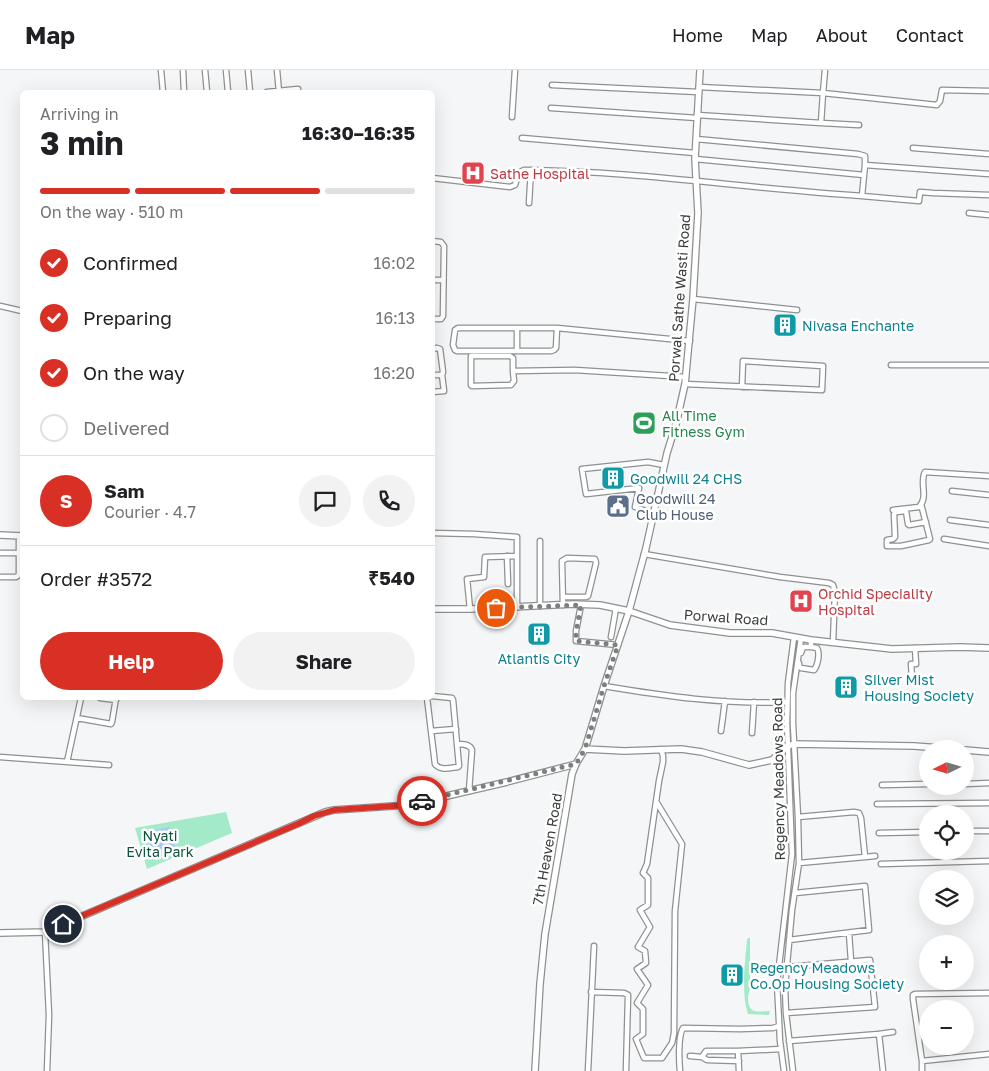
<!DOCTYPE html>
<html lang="en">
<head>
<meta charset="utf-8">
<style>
  body { margin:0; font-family:"Golos Text",sans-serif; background:#f2f2f2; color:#202124; height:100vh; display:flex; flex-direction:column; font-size:19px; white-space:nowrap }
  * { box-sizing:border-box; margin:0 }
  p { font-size:16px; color:#757577 }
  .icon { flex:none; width:28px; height:28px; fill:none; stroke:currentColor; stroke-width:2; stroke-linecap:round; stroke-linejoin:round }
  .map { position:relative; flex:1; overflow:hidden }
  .sheet { position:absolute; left:20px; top:20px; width:415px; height:610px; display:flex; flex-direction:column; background:#fff; border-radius:8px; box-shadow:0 5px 20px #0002 }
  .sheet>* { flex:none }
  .needle { width:32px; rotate:265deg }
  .buttons { position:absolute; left:919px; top:670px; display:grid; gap:10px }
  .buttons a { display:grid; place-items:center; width:55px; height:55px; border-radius:50%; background:#fff; box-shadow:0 5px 20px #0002; font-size:25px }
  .pin { position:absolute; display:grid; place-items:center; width:42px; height:42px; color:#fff; margin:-21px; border:2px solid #fff; border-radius:50%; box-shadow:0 1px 5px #0007 }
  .courier { position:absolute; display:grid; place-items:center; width:50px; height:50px; margin:-25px; border:4px solid #d93025; border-radius:50%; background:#fff; color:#222; box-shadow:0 1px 6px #0007 }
  .summary em { font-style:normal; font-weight:700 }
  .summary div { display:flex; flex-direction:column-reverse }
  .summary { display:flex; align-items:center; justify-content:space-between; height:85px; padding:0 20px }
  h1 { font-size:32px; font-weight:700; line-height:38px }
  .bar { display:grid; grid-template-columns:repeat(4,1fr); gap:8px 5px; align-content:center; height:60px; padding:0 20px }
  .bar i { height:6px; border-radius:4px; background:#e0e0e0 }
  .bar .current { background:#d93025 }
  .bar p { grid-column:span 4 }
  .line { display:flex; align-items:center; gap:12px; padding:0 20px; border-top:1px solid #e0e0e0 }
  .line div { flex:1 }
  .round { display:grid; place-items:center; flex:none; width:52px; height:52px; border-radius:26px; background:#f2f2f2 }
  ol { padding:0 20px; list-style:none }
  li { display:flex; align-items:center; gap:15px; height:55px }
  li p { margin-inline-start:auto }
  li .icon { padding:5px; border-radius:50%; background:#d93025; color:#fff; stroke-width:4 }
  li:last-child { color:#757577 }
  li i { width:28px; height:28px; border:2px solid #e0e0e0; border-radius:50% }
  .button { display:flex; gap:10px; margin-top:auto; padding:10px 20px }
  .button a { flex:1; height:58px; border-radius:30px; background:#d93025; color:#fff; font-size:20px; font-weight:700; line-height:58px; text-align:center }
  .button a+a { background:#f2f2f2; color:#202124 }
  header { display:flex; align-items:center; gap:30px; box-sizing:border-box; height:70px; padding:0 25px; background:#fff; border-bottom:1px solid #e0e0e0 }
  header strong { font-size:24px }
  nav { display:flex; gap:28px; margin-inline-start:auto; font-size:18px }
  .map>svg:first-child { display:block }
  .green { fill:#a3ebc8 }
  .water { fill:#a9c6fd }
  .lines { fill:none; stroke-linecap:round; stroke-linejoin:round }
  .minor-casing { stroke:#8f9091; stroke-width:7 }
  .tertiary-casing { stroke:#8f9091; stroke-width:8 }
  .minor { stroke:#fff; stroke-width:4.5 }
  .tertiary { stroke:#fff; stroke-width:5.5 }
  .done { stroke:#7d7e7e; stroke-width:5; stroke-dasharray:0 9 }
  .route { stroke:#d93025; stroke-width:6 }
  .labels { text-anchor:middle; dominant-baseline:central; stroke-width:5; stroke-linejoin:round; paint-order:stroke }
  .health-label { font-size:14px; fill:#be3a42; stroke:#fff; text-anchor:start }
  .street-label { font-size:14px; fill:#3c3d3d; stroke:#fff }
  .culture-label { font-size:14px; fill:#0d838f; stroke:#fff; text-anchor:start }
  .leisure-label { font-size:14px; fill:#27864d; stroke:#fff; text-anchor:start }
  .service-label { font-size:14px; fill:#4e5e75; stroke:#fff; text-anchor:start }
  .park-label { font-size:14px; fill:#0d543a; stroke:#fff }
</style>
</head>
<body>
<header>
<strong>Map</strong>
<nav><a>Home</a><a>Map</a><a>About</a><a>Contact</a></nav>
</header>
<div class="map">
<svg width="989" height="1001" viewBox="0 0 989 1001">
  <rect width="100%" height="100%" fill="#f5f6f7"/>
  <path class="green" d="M226 742 232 763 147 799 135 758Z
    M748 868H750V910C753 916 751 917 749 922 748 926 748 926 748 930 749 945 759 941 770 941L769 945 748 944C741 923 745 892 747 870Z"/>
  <path class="water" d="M169 757 175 777 164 783 152 785 146 762Z"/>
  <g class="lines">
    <g class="minor-casing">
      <path id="minor" d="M161 0 163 22
        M183 0 184 22
        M205 0 207 22
        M226 0 228 22
        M248 0 250 22
        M277 0 279 22
        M552 15 698 22
        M699 17 823 23 825 0
        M267 22 298 19
        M551 38 697 48
        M697 45 821 53 823 23 937 35 940 31 942 20 989 21
        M512 47 515 0
        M821 53 859 55
        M522 68 695 83
        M696 69 858 84 865 86V95
        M913 78 989 84
        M695 89 864 105 865 95 989 104
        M432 108 510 117 515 115C517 109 518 102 524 100 637 101 749 119 862 126L864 105
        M862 126 919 131 920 122 933 123 989 125
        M529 133 531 100
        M969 143 989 145
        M432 171 441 172 444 176 443 246 441 249H432
        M432 210H443
        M693 229 797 240
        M0 236 22 241
        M557 258H458L455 260 453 275 455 280 457 281H551L554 280 556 278 557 258 690 271
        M432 279 437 278 440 279 443 302 442 305H432
        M517 281V258
        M891 295H989
        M513 301V288L510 286H471V315L472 316 511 315 514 311 513 301 575 300 686 307
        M685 314 822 320 823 296 743 291 742 317
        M432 322 444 321 442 305
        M952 421 989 425
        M921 434 930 469 929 470 901 476H887V470L893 469 895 467 894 444 896 442 906 441 908 454 909 455 926 452
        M893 440 919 437C929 427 919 412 925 402L989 406
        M654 444 635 437 639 418 586 424 582 399 648 392 664 395
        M950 450 989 455
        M432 463 474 464 517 467V537
        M944 469 989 476
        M0 483H19
        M644 484 780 507 829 513 833 515 835 522 833 572
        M507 486 508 514
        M0 507H16L19 505V470
        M563 527H586L588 526 596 493 595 489 567 488 562 491V493L563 535
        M581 535 576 561V571L618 575
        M540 536V471
        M470 539 467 509 484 507 485 487 517 486
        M611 567 616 538
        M801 583 803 577H811
        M799 593V596L801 598 814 600C818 595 820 583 817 578L811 577V570
        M912 607 911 594H916L915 578
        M604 616C664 626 726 635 787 632
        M100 628 116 630
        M427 628 435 694C440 701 450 698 458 697L459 696 453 630 452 628 432 626
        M77 648 111 654 112 652 116 628
        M431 661 456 659
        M721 661 725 631
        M752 663 754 632
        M457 674C462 674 470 674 472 680L469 721
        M0 687 109 695
        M67 692 81 628
        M965 714 989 713
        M882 715 928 714
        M657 733 682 774 675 841 674 963 672 973 662 988H644L636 969 643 964V939L637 933 648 915 637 899 646 893 645 881 638 877 650 857 640 840 648 835V808L643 803 647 794 659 711 663 692V686L661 679
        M877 734 989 733
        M798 747 854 742 859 743 861 748 865 787 799 793
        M965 761H989
        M879 763 928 762
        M865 787 875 786
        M881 794 989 791
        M45 862 49 945 47 1001
        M849 863 851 891
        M789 870 869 860 865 816 795 823
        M591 922 624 923 628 925 626 1001
        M989 923 915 924 913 925V929L922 991 989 984
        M786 943 875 937 870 890 787 897
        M879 964 893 962
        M789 971 879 964 883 1001
        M738 981H706L702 987 707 990 739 991
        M690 986 702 987
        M922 991V1001
        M588 1001 594 876
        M680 1001C679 991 678 966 683 958L740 959 773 958 779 956
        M739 1001 738 981 781 979
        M784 1001 780 971 777 913 792 784 787 653 788 613 794 567
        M793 1001 786 943 785 917 792 840 799 793 798 747 793 654V623L801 568"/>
    </g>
    <g class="tertiary-casing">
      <path id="tertiary" d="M0 465 22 466
        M432 539H470L573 534 600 535 629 541 670 555 730 563H772L811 570 892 579 960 577 989 578
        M585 679 624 681 681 679 702 682 749 695 772 690 788 676 794 674 914 676 954 679
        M965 680 989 682
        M0 863 45 862 325 742 334 740 408 735 507 712 576 694
        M535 1001 540 914 545 864 572 704 576 694 585 679 604 616 629 541 646 478 667 383 676 354 685 314 693 229 698 143 695 89 700 0"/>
    </g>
    <use href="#minor" class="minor"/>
    <use href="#tertiary" class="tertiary"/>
  </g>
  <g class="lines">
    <path class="done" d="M422 731 576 694 585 679 604 616 618 575 576 571V562L581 535 496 538"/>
    <path class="route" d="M63 854 300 753 314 746 334 740 408 735 422 731"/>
  </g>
  <defs>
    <g id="hospital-square" transform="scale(1.25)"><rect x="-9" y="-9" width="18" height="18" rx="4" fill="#e0444e" stroke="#fff"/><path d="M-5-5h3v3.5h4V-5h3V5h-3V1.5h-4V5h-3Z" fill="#fff"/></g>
    <g id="building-square" transform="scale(1.25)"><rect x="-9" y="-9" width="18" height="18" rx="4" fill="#0f9aa8" stroke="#fff"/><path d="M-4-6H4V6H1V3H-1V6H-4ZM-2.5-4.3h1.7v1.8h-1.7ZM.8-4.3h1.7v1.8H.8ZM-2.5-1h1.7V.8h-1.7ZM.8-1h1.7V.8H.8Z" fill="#fff"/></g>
    <g id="stadium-square" transform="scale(1.25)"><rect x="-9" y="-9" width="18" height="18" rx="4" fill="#2e9e5b" stroke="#fff"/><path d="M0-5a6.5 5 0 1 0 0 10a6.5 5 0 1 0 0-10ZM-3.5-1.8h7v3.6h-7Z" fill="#fff"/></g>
    <g id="civic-square" transform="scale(1.25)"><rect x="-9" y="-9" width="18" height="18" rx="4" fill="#5c6f8a" stroke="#fff"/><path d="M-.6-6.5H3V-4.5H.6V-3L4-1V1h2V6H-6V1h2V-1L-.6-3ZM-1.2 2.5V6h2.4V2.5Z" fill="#fff"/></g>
  </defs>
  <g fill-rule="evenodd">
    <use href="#hospital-square" x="473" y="103"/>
    <use href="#building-square" x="785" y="255"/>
    <use href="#stadium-square" x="644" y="353"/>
    <use href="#building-square" x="613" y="408"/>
    <use href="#civic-square" x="618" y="436"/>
    <use href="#hospital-square" x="801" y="531"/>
    <use href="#building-square" x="539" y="564"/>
    <use href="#building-square" x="846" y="617"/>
    <use href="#building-square" x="732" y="905"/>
  </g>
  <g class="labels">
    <g class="health-label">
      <text x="490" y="103">Sathe Hospital</text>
      <text x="818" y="523">Orchid Speciality<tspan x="818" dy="16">Hospital</tspan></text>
    </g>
    <g class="street-label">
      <text transform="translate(679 228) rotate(-86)">Porwal Sathe Wasti Road</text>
      <text transform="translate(726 547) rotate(4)">Porwal Road</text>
      <text transform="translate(778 709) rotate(-91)">Regency Meadows Road</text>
      <text transform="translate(547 779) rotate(-80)">7th Heaven Road</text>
    </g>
    <g class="culture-label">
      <text x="802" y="255">Nivasa Enchante</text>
      <text x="630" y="408">Goodwill 24 CHS</text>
      <text x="539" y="588" text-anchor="middle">Atlantis City</text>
      <text x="864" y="609">Silver Mist<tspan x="864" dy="16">Housing Society</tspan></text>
      <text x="750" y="897">Regency Meadows<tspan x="750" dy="16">Co.Op Housing Society</tspan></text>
    </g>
    <g class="leisure-label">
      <text x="662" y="345">All Time<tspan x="662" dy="16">Fitness Gym</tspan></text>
    </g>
    <g class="service-label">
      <text x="636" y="428">Goodwill 24<tspan x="636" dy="16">Club House</tspan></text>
    </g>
    <g class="park-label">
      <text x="160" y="765">Nyati<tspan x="160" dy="16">Evita Park</tspan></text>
    </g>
  </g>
</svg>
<div class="buttons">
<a><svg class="needle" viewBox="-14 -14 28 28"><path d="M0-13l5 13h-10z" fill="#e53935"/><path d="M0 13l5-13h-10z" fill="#757577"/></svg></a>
<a><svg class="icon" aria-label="locate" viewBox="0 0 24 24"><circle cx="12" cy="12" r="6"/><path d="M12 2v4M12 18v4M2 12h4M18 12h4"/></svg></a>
<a><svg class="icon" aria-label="layers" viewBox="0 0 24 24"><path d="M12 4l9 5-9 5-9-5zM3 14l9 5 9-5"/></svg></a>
<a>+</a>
<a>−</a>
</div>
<div class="pin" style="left:496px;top:538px;background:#ea580c"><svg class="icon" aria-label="bag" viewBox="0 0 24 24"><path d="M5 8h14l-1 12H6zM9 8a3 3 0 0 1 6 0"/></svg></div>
<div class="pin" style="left:63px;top:854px;background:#1f2937"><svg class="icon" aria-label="home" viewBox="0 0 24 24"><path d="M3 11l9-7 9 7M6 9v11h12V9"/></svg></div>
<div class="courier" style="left:422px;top:731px"><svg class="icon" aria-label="car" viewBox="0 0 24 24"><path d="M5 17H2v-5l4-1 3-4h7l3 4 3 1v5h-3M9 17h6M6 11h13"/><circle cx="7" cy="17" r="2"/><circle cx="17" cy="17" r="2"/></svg></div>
<section class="sheet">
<div class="summary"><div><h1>3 min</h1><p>Arriving in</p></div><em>16:30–16:35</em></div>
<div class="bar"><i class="current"></i><i class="current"></i><i class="current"></i><i></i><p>On the way · 510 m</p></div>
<ol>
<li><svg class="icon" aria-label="check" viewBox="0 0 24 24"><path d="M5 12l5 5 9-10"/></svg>Confirmed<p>16:02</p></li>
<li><svg class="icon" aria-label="check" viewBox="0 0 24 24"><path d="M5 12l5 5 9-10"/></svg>Preparing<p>16:13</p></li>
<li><svg class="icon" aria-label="check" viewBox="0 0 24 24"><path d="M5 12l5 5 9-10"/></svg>On the way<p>16:20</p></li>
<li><i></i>Delivered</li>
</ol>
<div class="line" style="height:90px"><b class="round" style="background:#d93025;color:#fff">S</b><div><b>Sam</b><p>Courier · 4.7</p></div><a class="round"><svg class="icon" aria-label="chat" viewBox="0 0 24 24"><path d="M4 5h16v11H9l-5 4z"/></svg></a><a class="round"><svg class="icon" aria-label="phone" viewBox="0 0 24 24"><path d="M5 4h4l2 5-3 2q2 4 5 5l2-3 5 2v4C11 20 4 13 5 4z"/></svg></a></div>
<div class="line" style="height:65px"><div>Order #3572</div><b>₹540</b></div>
<div class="button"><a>Help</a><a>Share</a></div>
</section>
</div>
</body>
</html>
